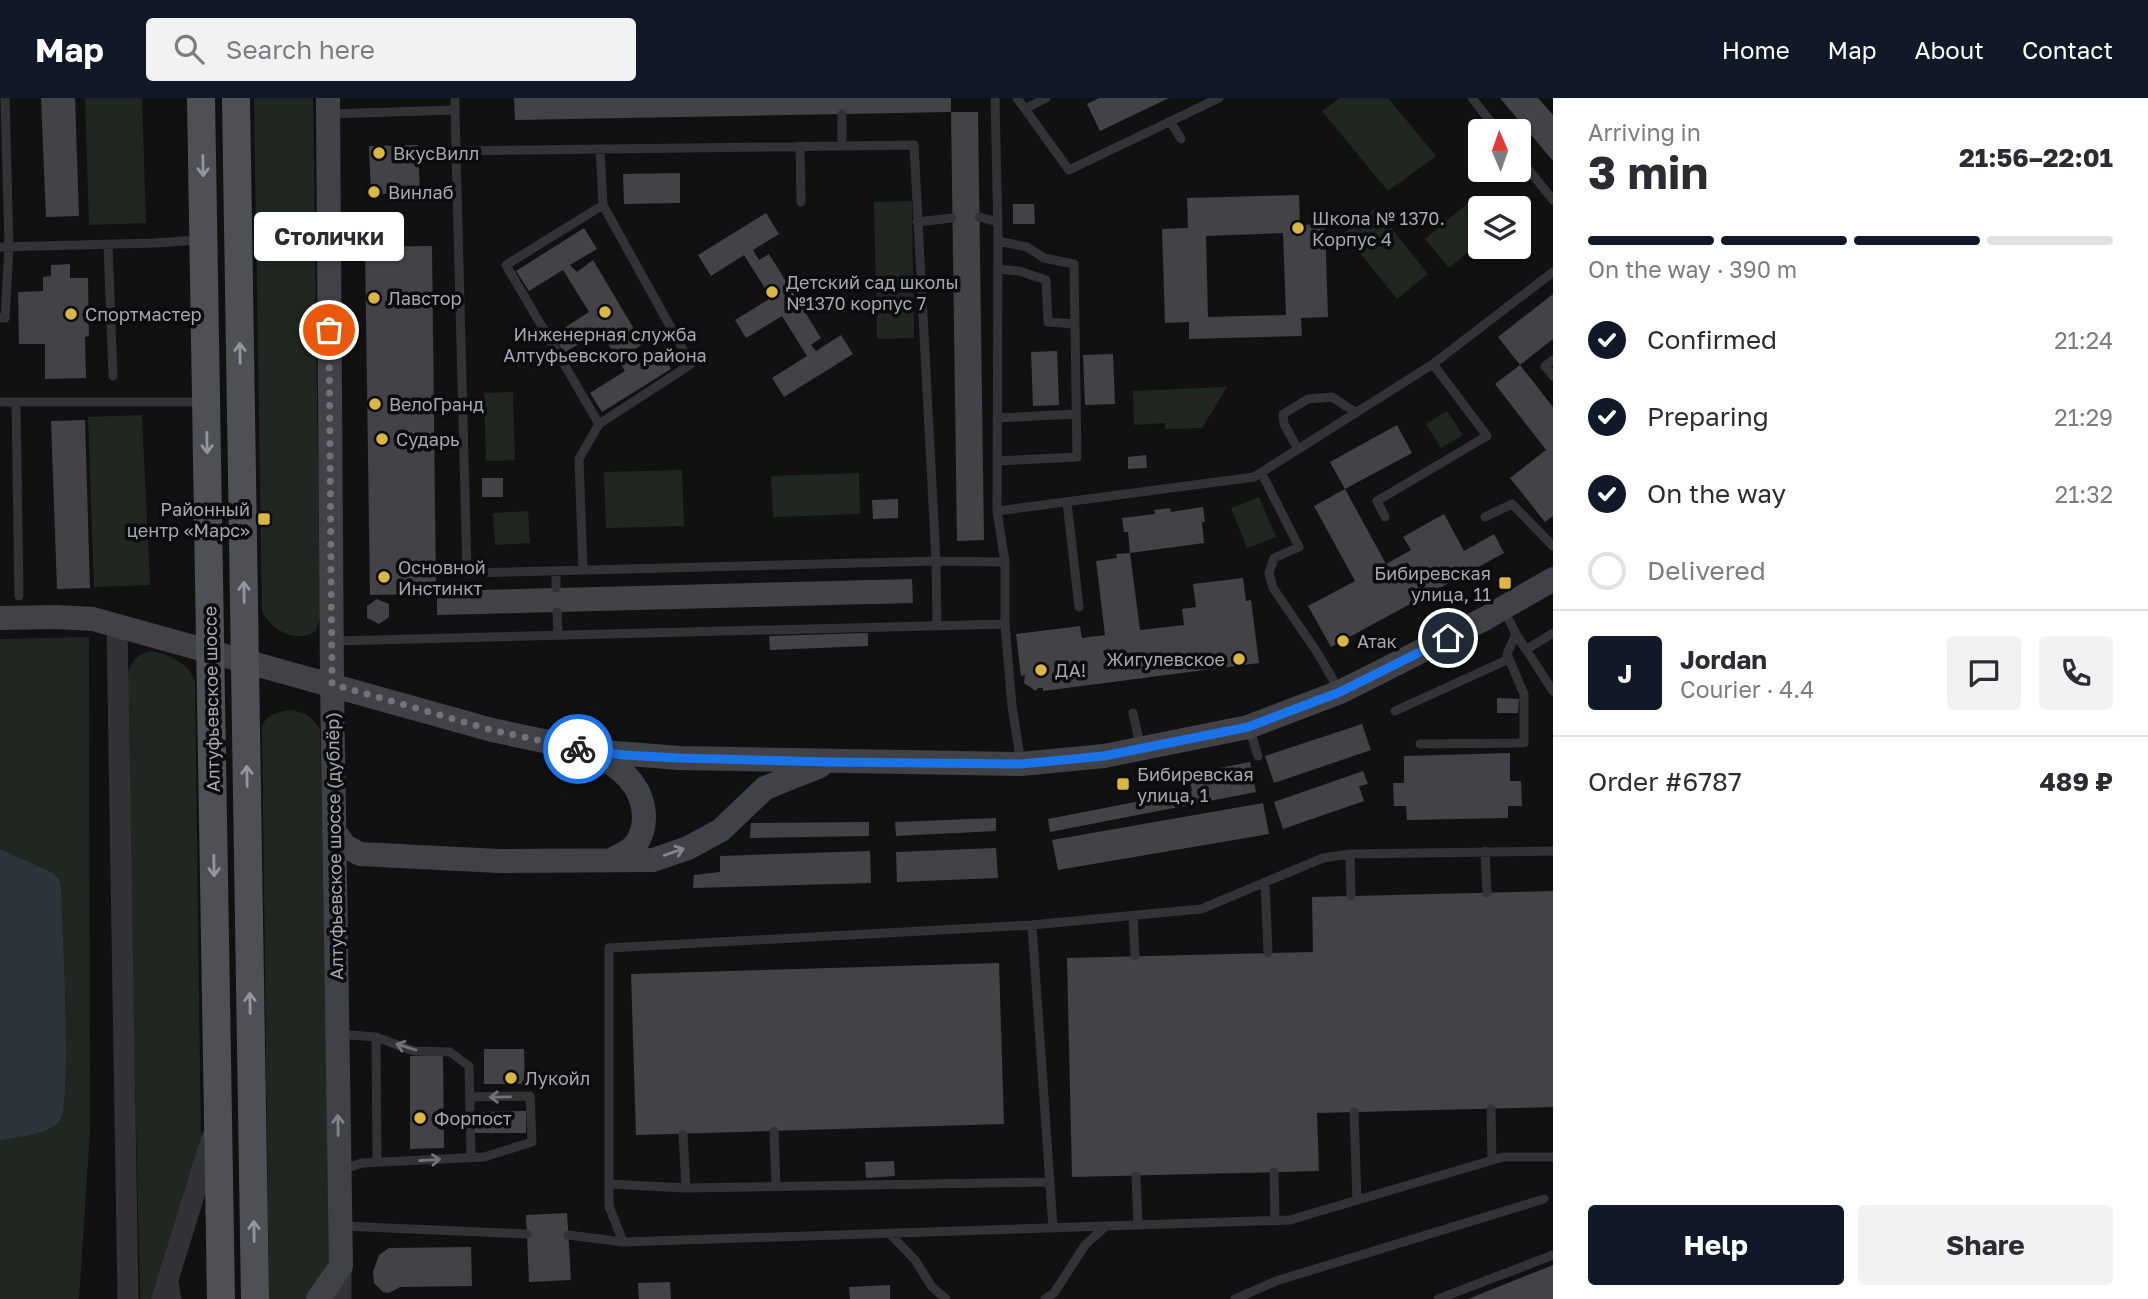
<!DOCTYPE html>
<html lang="en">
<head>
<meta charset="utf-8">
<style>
  body { margin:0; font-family:"Golos Text",sans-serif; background:#f2f2f3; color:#2b2b33; height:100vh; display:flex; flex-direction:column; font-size:26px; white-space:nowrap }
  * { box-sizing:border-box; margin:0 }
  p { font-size:23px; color:#7c7c81 }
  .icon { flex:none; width:38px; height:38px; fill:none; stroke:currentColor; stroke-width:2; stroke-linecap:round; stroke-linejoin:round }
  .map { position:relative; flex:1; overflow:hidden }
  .details { display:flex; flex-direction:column; background:#fff; width:595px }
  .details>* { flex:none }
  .needle { width:46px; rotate:358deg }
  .tools { position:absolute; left:1468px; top:21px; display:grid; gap:14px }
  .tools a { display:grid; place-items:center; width:63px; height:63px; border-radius:7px; background:#fff; box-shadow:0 2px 5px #0004; font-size:35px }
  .pin { position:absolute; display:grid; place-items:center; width:60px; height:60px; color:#fff; margin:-30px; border:4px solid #fff; border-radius:50%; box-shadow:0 2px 7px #0007 }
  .courier { position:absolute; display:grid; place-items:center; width:70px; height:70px; margin:-35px; border:5px solid #1a73e8; border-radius:50%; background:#fff; color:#222; box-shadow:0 2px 9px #0007 }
  .bubble { position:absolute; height:49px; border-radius:7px; background:#fff; box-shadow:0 2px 5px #0004; font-size:23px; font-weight:700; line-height:49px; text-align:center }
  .headline em { font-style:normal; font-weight:700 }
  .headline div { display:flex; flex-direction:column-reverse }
  .headline { display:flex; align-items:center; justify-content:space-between; height:119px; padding:0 35px }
  h1 { font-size:46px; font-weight:700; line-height:52px }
  .bar { display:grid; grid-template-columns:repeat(4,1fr); gap:10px 7px; align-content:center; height:84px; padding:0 35px }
  .bar i { height:9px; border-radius:5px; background:#e1e1e2 }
  .bar .active { background:#111827 }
  .bar p { grid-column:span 4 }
  .line { display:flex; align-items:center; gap:18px; padding:0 35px; border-top:2px solid #e1e1e2 }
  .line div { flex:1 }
  .round { display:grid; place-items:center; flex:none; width:74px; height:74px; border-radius:7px; background:#f2f2f3 }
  ol { padding:0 35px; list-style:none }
  li { display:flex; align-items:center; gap:21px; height:77px }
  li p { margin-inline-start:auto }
  li .icon { padding:7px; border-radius:50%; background:#111827; color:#fff; stroke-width:4 }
  li:last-child { color:#7c7c81 }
  li i { width:38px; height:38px; border:4px solid #e1e1e2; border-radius:50% }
  .action { display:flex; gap:14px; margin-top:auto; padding:14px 35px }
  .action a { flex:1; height:80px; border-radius:7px; background:#111827; color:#fff; font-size:28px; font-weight:700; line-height:80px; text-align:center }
  .action a+a { background:#f2f2f3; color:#2b2b33 }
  header { display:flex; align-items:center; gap:42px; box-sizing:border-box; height:98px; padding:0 35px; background:#111827; color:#fff }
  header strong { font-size:33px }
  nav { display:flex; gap:38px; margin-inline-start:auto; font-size:24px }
  .search { width:490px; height:63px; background:#f2f2f3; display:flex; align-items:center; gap:18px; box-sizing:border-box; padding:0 24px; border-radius:7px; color:#7c7c81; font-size:26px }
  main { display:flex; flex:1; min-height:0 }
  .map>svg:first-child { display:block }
  .green { fill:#202721 }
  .water { fill:#2e343b }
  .building { fill:#434347; fill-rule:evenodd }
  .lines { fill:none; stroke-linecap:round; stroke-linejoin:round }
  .service { stroke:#333337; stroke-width:9 }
  .tertiary { stroke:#333337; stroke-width:21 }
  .secondary { stroke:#414247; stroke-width:24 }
  .primary { stroke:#4f5056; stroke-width:28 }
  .oneway { stroke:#93969f }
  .oneway2 { stroke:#81848c }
  .oneway3 { stroke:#71737a }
  .done { stroke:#717279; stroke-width:7; stroke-dasharray:0 12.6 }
  .route { stroke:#1a73e8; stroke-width:9 }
  .poi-dot { fill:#dab642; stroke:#0c0c0d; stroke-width:2.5 }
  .labels { text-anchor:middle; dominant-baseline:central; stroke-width:7; stroke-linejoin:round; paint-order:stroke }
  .poi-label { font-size:18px; fill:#a4a7b1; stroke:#0c0c0d; text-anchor:start }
  .street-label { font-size:18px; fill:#a4a7b1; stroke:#0c0c0d }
</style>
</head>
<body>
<header>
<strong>Map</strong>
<div class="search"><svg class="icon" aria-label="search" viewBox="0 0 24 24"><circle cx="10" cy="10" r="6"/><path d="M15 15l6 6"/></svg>Search here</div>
<nav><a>Home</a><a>Map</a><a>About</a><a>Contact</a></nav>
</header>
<main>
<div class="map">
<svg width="1553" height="1201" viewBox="0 0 1553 1201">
  <rect width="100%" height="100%" fill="#111112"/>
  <path class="green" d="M85 0H142L146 125 89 127Z
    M254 0H313L320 520 316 533C296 546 271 532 262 513Z
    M1340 0H1388L1436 58 1388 93 1322 13Z
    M1475 99 1485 110H1480V143L1449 170 1425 141Z
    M912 103 914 240 877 241 874 104Z
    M1375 110 1428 176 1397 201 1344 135Z
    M1227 289 1202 330 1165 331V325L1134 327 1133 293Z
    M513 294 515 362 486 363 484 295Z
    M1447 313 1463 337 1441 350 1426 326Z
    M142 317 150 487 94 489 88 319Z
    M682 372 684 428 606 430 604 374Z
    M859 375 860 416 773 419 771 378Z
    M1259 399 1276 439 1247 450 1231 410Z
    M528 413 530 445 495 447 493 415Z
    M89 539 90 1033 79 1201H0V541Z
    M151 553C169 556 192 566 195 586L201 1047 156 1201H140L126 586C128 569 133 557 151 553Z
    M292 612C306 615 312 619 320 631L330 1164 307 1201H269L262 628C268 615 278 614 292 612Z"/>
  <path class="water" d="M0 751 53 775 59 781 61 790C62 823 72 1006 60 1022 48 1038 18 1038 0 1042Z"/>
  <path class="building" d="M41 0H75L79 118 46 119Z
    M514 0H951V14H978L984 442 957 443 951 14 515 22Z
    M1099 0H1169L1100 33 1087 6Z
    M1500 0H1538L1553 17V63Z
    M418 47 420 95 371 96 369 48Z
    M680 75V105L624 106 623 76Z
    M1299 97 1300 127 1325 126 1328 219 1301 220 1302 238 1189 241V224L1165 225 1162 131 1188 130 1187 100ZM1283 135 1286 217 1208 219 1206 138Z
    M1013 106H1034L1035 126H1013Z
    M766 115 779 136 753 152 759 162 769 156 821 240 811 247 816 253 841 237 853 256 784 299 772 280 807 258 782 218 746 240 735 222 771 200 744 157 711 178 698 157Z
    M584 130 597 151 570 167 577 174 593 162 643 246 626 257 634 268 659 252 671 271 602 314 590 295 625 273 600 233 564 255 553 237 589 214 563 172 529 193 516 173Z
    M432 148 436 493 912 481 913 505 437 517V496L370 497 365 149Z
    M70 166V180H88L89 238 85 239 86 280 45 281V246H19L18 194 43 193V179L51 178V167Z
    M1553 196V241L1520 267 1498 239Z
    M1057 253 1059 307 1033 308 1031 254Z
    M1113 256 1115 306 1085 307 1083 257Z
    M1520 267 1553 309V418L1545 424 1510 380 1546 352 1495 286Z
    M85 322 90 490 57 491 51 323Z
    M1397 327 1412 355 1345 391 1330 364Z
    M1146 357 1147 370 1128 371V359Z
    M482 380H503V399H482Z
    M1345 391 1386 466 1411 452 1403 439 1444 416 1464 453 1494 436 1504 455 1331 549 1308 508 1355 483 1314 408Z
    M898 401V420L873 421 872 402Z
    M1203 409 1205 424H1202L1204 445 1130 455 1128 434H1124L1122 420 1155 416 1154 412 1170 410 1171 414Z
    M1130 455 1140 532 1184 527 1182 511 1196 509 1193 486 1243 480 1246 503 1251 502 1259 565 1043 593V590H1038L1036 593 1024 585 1025 577 1021 578 1016 536 1080 528 1082 540 1105 537 1096 463 1117 460 1116 456Z
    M377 501 389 506V519L379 526 367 520V508Z
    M868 535V548L770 552 769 538Z
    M1497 600 1519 601 1518 615H1497Z
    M1362 626 1371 652 1274 685 1265 658Z
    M1510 655V683H1521L1522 708H1508V720L1407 722 1406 708H1394L1393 685H1404V658Z
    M1250 664 1256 694 1050 734 1048 721 1192 693 1189 676Z
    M1363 673 1368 686 1359 688 1364 703 1283 731 1274 704Z
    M1263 705 1269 736 1058 772 1052 742Z
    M996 720V733L896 738 895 724Z
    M869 724V738L750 740 751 725Z
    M996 750 998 780 897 784 896 754Z
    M870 753 871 785 693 790 694 777 720 774V758Z
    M1553 793V1009L1317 1015 1319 1073 1072 1079 1067 860 1313 854 1312 799Z
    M999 865 1004 1026 636 1037 631 876Z
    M484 951H524L525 986H484Z
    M410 958H443L444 1050 410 1051Z
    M526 1013V1035H475V1014Z
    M894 1063 895 1078 866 1080 865 1064Z
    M567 1115 571 1182 529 1184 526 1117Z
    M471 1149 472 1188 400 1189 389 1195 383 1194 374 1185 373 1174 379 1157 389 1150Z
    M1553 1167V1201H1468Z
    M670 1184 671 1201H639L638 1185Z
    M890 1187V1201H850L849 1189Z"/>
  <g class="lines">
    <path class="service" d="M995 0 998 135 997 413 1005 464V526L1012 608 1021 665
      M1017 0 1069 72 1219 0
      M1472 0 1498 33
      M1025 11 1046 0
      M455 12 456 53 914 47 936 463 1005 464
      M329 16 455 12V0
      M842 16V48
      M1170 23 1181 41
      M800 48 801 104
      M456 53 467 475 936 463 937 528
      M1519 60 1553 102
      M979 119 998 124
      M917 124 952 120
      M108 146 113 278
      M0 149 155 145 198 142
      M998 171 1019 173 1046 182 1048 224 1075 226
      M0 220H5L9 149 5 0
      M1553 262 1545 268 1553 278
      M1433 266 1553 174
      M0 304H201
      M16 304 19 498
      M997 320 1076 316
      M599 326 691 266 603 107 600 51
      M1298 351 1284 326 1283 316 1308 301 1332 299 1356 315
      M997 363 1077 359 1074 166 1044 160 1027 149 998 143
      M1261 374 1299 449 1274 460 1269 475 1273 490 1317 554 1339 592
      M1067 404 1079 509
      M997 413 1254 379 1433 266 1487 338 1377 403 1385 419
      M1485 419 1512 406 1553 448
      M583 472 579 361 599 326 506 167 603 107
      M556 473V490
      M557 514 558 537
      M1516 536 1553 593
      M335 543 1005 526
      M1527 551 1553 535
      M1395 613 1509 561
      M1133 615 1140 647
      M1249 630 1258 658
      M1420 646 1524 645V596L1507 556 1516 536 1504 512
      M1485 753 1487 795
      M1350 756 1351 798
      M1265 784 1268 855
      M1133 818 1135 858
      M1032 827 1053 1130
      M338 936 376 939 414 953 450 954 469 968 471 1059
      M376 939 377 1064
      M1491 1011 1492 1062
      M1354 1014 1357 1102
      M774 1033 776 1088
      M683 1036 686 1090
      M341 1072 362 1065 484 1059 532 1044 530 998 470 999
      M1274 1074 1275 1122
      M1136 1078 1138 1127
      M609 1086 686 1090 1050 1084
      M342 1128 527 1136
      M889 1135 915 1162 932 1189 946 1201
      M568 1137 623 1144 1290 1122 1503 1059H1553
      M623 1144 609 1108V850L1032 827 1201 811 1323 760 1350 756 1553 753
      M174 1184 177 1201
      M1045 1201 1054 1195 1085 1147 1106 1128
      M1235 1201 1276 1183 1544 1101
      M1438 1201 1553 1157"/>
    <path class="tertiary" d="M117 528 128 1201
      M341 1168V1201
      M162 1201 212 1039"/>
    <path class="secondary" d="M0 520 56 519 93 521 492 632 591 653 679 660 1021 666 1104 658 1248 629 1340 594 1372 578 1486 520 1553 481
      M597 657C622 670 643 688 644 718 644 729 642 739 634 748 628 754 619 758 611 762
      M334 733 345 748 360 756 499 763 653 762 688 750 721 732 765 690 820 668
      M318 1201 341 1168 332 586 328 0"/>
    <path class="primary" d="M201 0 221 1201
      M236 0 255 1201"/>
  </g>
  <defs><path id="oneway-shaft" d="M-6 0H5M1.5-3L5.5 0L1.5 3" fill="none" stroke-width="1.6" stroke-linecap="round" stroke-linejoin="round" transform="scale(1.75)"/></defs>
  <g class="oneway">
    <use href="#oneway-shaft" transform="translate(203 68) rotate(89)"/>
    <use href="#oneway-shaft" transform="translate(240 255) rotate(-91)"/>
    <use href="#oneway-shaft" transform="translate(207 345) rotate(89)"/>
    <use href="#oneway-shaft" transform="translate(244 494) rotate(-91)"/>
    <use href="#oneway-shaft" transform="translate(247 678) rotate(-91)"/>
    <use href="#oneway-shaft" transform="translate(214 768) rotate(89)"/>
    <use href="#oneway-shaft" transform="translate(250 905) rotate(-91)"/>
    <use href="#oneway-shaft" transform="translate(254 1133) rotate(-91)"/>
  </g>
  <g class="oneway2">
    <use href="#oneway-shaft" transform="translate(674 754) rotate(-19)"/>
    <use href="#oneway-shaft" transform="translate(338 1027) rotate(-91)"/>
  </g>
  <g class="oneway3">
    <use href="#oneway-shaft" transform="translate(406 949) rotate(-163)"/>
    <use href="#oneway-shaft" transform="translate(500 999) rotate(179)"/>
    <use href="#oneway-shaft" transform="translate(430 1062) rotate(-3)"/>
  </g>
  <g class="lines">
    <path class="done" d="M329 232 332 586 492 632 578 651"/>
    <path class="route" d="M578 651 624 657 679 660 830 664 1021 666 1104 658 1248 629 1340 594 1448 540"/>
  </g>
  <g class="poi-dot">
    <circle cx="379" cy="55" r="7"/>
    <circle cx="374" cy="94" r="7"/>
    <circle cx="1298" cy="130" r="7"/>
    <circle cx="772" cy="194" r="7"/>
    <circle cx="374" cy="200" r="7"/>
    <circle cx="605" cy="214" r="7"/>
    <circle cx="71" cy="216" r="7"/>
    <circle cx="375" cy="306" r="7"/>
    <circle cx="382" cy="341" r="7"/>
    <rect x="257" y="414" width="14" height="14" rx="3.5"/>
    <circle cx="384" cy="479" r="7"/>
    <rect x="1498" y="478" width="14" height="14" rx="3.5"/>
    <circle cx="1343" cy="543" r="7"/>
    <circle cx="1239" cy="561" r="7"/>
    <circle cx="1041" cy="572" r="7"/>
    <rect x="1116" y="679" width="14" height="14" rx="3.5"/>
    <circle cx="511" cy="980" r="7"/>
    <circle cx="420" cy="1020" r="7"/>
  </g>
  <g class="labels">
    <g class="poi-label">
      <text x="393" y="55">ВкусВилл</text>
      <text x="388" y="94">Винлаб</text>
      <text x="1312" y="120">Школа № 1370.<tspan x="1312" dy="21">Корпус 4</tspan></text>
      <text x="786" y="184">Детский сад школы<tspan x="786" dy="21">№1370 корпус 7</tspan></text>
      <text x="388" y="200">Лавстор</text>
      <text x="85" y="216">Спортмастер</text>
      <text x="605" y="236" text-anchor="middle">Инженерная служба<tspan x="605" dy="21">Алтуфьевского района</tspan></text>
      <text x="389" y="306">ВелоГранд</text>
      <text x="396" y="341">Сударь</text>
      <text x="250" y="411" text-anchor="end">Районный<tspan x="250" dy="21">центр «Марс»</tspan></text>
      <text x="398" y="469">Основной<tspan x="398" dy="21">Инстинкт</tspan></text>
      <text x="1491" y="475" text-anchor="end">Бибиревская<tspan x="1491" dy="21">улица, 11</tspan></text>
      <text x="1357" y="543">Атак</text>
      <text x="1225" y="561" text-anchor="end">Жигулевское</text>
      <text x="1055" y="572">ДА!</text>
      <text x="1137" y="676">Бибиревская<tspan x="1137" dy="21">улица, 1</tspan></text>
      <text x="525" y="980">Лукойл</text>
      <text x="434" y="1020">Форпост</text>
    </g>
    <g class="street-label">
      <text transform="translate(211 601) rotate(-91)">Алтуфьевское шоссе</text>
      <text transform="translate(334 748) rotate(-91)">Алтуфьевское шоссе (дублёр)</text>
    </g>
  </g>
</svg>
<div class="tools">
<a><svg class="needle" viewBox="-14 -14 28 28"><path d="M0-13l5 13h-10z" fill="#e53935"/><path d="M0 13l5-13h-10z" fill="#7c7c81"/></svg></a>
<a><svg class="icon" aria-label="layers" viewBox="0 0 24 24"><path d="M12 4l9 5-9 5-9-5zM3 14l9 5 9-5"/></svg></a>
</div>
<div class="pin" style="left:329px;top:232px;background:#ea580c"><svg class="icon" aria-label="bag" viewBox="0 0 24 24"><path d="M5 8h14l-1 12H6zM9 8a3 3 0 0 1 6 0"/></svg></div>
<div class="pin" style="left:1448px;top:540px;background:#1f2937"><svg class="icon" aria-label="home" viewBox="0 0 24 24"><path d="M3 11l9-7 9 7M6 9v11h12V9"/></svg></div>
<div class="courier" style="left:578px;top:651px"><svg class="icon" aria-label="bike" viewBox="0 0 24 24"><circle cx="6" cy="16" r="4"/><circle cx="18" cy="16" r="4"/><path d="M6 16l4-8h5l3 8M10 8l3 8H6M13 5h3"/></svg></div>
<div class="bubble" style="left:254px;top:114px;width:150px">Столички</div>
</div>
<section class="details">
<div class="headline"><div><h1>3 min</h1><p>Arriving in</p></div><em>21:56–22:01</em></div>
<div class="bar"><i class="active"></i><i class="active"></i><i class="active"></i><i></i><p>On the way · 390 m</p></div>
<ol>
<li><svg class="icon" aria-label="check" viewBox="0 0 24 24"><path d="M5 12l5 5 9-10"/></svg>Confirmed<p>21:24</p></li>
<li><svg class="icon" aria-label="check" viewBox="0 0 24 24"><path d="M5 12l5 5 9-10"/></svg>Preparing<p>21:29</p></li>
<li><svg class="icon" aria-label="check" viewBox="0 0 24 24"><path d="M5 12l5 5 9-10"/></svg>On the way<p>21:32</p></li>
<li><i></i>Delivered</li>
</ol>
<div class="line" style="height:126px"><b class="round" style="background:#111827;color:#fff">J</b><div><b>Jordan</b><p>Courier · 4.4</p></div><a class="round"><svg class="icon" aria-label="chat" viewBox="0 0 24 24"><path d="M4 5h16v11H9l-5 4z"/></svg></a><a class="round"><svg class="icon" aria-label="phone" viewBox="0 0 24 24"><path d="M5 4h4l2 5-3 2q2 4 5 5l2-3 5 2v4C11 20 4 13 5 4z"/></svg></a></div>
<div class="line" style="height:91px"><div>Order #6787</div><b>489 ₽</b></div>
<div class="action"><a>Help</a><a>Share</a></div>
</section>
</main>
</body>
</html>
